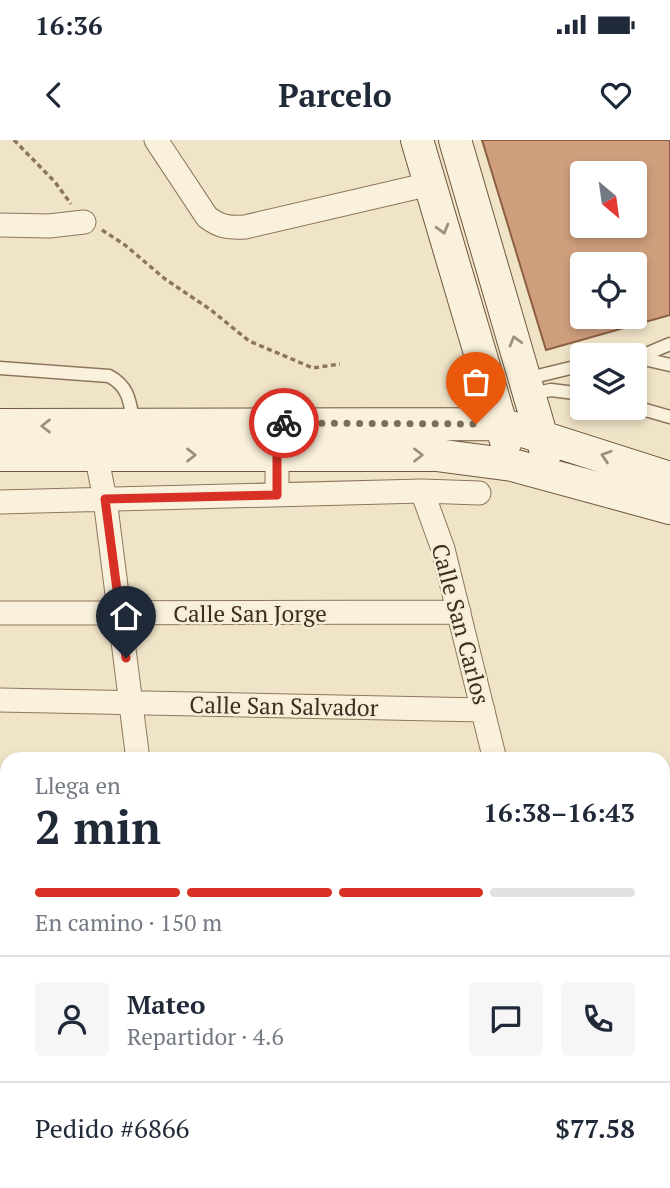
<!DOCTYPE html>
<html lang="es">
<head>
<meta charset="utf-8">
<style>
  body { margin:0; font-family:"PT Serif",serif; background:#f6f6f7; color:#1f2937; height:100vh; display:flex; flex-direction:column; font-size:26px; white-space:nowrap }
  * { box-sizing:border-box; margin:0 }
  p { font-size:23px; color:#747a83 }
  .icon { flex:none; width:38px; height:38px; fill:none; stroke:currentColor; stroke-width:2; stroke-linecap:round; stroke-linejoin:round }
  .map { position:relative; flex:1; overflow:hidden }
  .panel { position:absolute; left:0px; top:612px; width:670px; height:436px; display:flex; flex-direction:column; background:#fff; border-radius:21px 21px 0 0; box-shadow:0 4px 10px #0003 }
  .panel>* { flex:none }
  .needle { width:46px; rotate:151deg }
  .buttons { position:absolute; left:570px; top:21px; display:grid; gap:14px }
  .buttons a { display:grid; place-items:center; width:77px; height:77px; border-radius:7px; background:#fff; box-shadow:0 4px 10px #0003; font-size:35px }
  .pin { position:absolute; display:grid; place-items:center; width:60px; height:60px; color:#fff; margin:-72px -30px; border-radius:50% 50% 50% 0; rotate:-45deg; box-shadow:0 0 7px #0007 }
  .pin .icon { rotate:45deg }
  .courier { position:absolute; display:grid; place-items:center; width:70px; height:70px; margin:-35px; border:5px solid #d93025; border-radius:50%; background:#fff; color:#222; box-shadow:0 2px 9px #0007 }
  .summary em { font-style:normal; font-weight:600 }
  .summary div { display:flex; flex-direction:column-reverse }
  .summary { display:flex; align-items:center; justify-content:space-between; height:119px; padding:0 35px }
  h1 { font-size:46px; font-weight:600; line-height:52px }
  .bar { display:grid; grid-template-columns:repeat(4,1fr); gap:10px 7px; align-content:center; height:84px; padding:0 35px }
  .bar i { height:9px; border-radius:5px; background:#e0e1e3 }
  .bar .active { background:#d93025 }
  .bar p { grid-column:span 4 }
  .line { display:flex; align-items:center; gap:18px; padding:0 35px; border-top:2px solid #e0e1e3 }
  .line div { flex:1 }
  .round { display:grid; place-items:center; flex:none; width:74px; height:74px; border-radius:7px; background:#f6f6f7 }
  .status { display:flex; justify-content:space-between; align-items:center; height:49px; padding:0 35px; background:#fff; direction:ltr }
  .status svg { height:19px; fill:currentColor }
  header { display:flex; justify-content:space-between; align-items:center; height:91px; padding:0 35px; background:#fff; font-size:32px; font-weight:600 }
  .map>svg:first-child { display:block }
  .building { fill:#cf9f7d; stroke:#8d5f41; stroke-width:2; fill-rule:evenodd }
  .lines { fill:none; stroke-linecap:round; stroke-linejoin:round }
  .lane-casing { stroke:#8d765c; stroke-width:15 }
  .street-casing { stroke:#8d765c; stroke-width:25 }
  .secondary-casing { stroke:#6f573f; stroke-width:34 }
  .path { stroke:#8d765c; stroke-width:3.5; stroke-dasharray:5 3.5; stroke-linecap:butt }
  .lane { stroke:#faf1dc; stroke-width:12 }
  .street { stroke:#faf1dc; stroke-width:23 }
  .secondary { stroke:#faf1dc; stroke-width:32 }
  .oneway { stroke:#9c907e }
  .done { stroke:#7c6e5b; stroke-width:7; stroke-dasharray:0 12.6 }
  .route { stroke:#d93025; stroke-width:9 }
  .labels { text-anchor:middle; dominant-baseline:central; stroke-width:5; stroke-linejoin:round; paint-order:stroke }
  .street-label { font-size:23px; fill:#3d2e20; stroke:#f7eed8 }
</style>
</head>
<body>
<div class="status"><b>16:36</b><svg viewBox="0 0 49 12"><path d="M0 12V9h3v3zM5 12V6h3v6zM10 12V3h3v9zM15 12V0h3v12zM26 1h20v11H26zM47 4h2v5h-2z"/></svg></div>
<header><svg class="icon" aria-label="back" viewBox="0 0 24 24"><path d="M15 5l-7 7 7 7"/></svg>Parcelo<svg class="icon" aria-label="heart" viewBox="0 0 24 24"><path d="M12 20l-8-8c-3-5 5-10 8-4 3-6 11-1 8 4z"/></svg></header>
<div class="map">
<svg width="670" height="1048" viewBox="0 0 670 1048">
  <rect width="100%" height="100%" fill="#f0e4c8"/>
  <path class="building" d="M482 0H670V175L546 210ZM583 33H635V86H583ZM583 124H635V177H583Z"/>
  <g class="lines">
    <g class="lane-casing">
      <path id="lane" d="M635 217 670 225
        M639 217 670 204
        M0 228 109 236C130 247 130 264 134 285
        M525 239 583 225
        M530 254 551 250 583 254
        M635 267 670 277"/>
    </g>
    <g class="street-casing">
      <path id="street" d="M156 0 207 77C220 87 229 88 245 87L430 44
        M0 85 49 86 84 82
        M93 299 105 359 138 620
        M275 299 277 315V355
        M422 351 443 409 495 620
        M0 362 422 351 479 353
        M0 473 459 472
        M0 560 483 570
        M0 682 7 683
        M0 801H7
        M0 990 7 992
        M93 1041 96 1048
        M559 1041 561 1048
        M187 1048 538 1041"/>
    </g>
    <g class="secondary-casing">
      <path id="secondary" d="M417 0 506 301
        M455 0 546 312
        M0 285 501 284 670 338
        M0 315H436L512 325 670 368"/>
    </g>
    <path class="path" d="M14 0 55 42 71 64
      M102 90 125 105 165 139 211 170 249 201 313 228 340 224"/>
    <use href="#lane" class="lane"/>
    <use href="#street" class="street"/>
    <use href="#secondary" class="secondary"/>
  </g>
  <defs><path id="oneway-chevron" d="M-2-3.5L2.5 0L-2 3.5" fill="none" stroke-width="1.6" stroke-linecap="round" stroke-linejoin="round" transform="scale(1.75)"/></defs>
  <g class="oneway">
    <use href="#oneway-chevron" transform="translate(443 89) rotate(74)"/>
    <use href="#oneway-chevron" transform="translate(515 201) rotate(-106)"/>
    <use href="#oneway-chevron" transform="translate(46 286) rotate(-180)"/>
    <use href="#oneway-chevron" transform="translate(191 315)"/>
    <use href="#oneway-chevron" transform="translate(418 315)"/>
    <use href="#oneway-chevron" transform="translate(606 316) rotate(-162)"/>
  </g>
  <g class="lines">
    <path class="done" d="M284 283 476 284"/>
    <path class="route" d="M126 518 105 359 277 355V315L272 283H284"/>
  </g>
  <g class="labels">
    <g class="street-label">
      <text x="250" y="473">Calle San Jorge</text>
      <text transform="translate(461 484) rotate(75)">Calle San Carlos</text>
      <text transform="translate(284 566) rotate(1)">Calle San Salvador</text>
    </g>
  </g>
</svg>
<div class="buttons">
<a><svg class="needle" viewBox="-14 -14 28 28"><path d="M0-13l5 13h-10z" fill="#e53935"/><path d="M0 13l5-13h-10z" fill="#747a83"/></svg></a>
<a><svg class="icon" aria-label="locate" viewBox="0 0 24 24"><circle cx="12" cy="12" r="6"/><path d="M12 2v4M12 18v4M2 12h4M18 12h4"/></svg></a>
<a><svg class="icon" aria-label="layers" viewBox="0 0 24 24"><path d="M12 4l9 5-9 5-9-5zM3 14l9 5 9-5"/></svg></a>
</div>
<div class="pin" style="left:476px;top:284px;background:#ea580c"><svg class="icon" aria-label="bag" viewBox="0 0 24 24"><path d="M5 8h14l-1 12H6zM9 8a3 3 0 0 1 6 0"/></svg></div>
<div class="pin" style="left:126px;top:518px;background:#1f2937"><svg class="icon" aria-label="home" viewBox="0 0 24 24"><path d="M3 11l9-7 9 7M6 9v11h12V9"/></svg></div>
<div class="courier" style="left:284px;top:283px"><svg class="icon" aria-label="bike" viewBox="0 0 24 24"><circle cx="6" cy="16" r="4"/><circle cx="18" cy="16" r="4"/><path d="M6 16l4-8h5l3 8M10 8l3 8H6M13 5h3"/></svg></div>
<section class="panel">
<div class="summary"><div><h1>2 min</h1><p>Llega en</p></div><em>16:38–16:43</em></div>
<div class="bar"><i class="active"></i><i class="active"></i><i class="active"></i><i></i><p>En camino · 150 m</p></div>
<div class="line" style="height:126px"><a class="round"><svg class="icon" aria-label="person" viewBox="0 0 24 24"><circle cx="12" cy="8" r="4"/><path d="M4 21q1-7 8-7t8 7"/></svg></a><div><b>Mateo</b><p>Repartidor · 4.6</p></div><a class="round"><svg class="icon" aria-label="chat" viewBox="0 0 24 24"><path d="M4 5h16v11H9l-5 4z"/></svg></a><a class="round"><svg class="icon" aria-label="phone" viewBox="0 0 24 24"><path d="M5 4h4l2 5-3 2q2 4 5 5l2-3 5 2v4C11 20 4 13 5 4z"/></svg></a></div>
<div class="line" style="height:91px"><div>Pedido #6866</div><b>$77.58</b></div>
</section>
</div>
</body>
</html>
